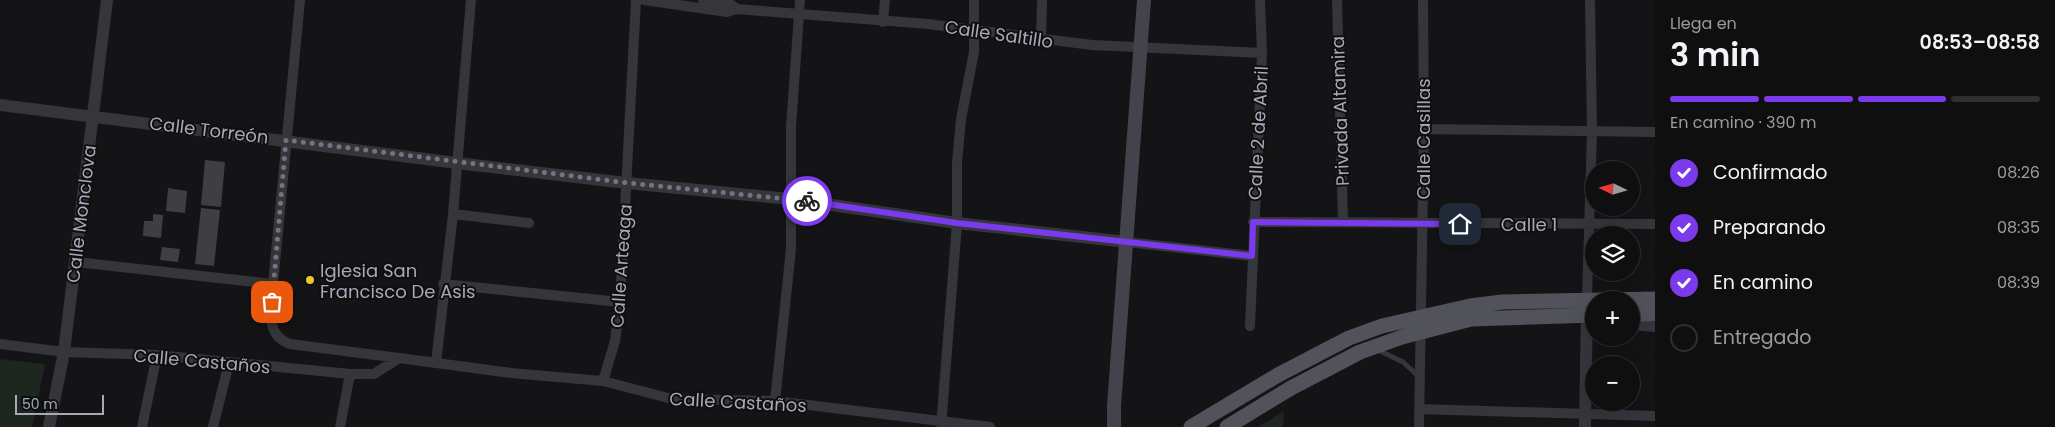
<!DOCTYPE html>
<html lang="es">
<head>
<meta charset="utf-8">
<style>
  body { margin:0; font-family:Poppins,sans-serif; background:#181819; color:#f1f3f6; height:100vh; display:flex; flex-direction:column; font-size:19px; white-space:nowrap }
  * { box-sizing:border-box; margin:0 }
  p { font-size:16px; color:#9b9c9f }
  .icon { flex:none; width:28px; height:28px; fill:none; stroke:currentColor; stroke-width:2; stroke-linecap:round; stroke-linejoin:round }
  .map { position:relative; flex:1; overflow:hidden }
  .details { display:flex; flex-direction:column; background:#0f0f10; width:400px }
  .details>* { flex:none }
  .needle { width:32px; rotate:275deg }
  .tools { position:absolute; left:1585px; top:161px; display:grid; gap:10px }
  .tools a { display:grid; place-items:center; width:55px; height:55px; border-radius:50%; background:#0f0f10; box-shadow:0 5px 20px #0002,0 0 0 1px #2f2f30; font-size:25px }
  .scale { position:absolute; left:15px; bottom:12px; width:89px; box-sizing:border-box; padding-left:5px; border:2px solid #a6a9b6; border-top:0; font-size:14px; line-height:18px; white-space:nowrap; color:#a6a9b6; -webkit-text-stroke:4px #0f0f11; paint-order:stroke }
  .pin { position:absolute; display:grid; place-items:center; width:42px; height:42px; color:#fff; margin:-21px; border-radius:10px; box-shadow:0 2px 8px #0006 }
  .courier { position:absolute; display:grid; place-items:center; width:50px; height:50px; margin:-25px; border:4px solid #7c3aed; border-radius:50%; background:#fff; color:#222; box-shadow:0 1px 6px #0007 }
  .head em { font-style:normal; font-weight:600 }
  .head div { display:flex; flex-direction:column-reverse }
  .head { display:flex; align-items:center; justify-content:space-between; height:85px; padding:0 15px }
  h1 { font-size:32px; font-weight:600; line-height:38px }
  .bar { display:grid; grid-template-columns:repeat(4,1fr); gap:8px 5px; align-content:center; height:60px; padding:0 15px }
  .bar i { height:6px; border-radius:4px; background:#2f2f30 }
  .bar .selected { background:#7c3aed }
  .bar p { grid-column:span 4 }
  ol { padding:0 15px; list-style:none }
  li { display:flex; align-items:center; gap:15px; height:55px }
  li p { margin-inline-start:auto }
  li .icon { padding:5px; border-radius:50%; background:#7c3aed; color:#fff; stroke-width:4 }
  li:last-child { color:#9b9c9f }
  li i { width:28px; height:28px; border:2px solid #2f2f30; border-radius:50% }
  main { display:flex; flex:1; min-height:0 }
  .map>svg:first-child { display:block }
  .green { fill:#1e2620 }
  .building { fill:#3f3e43 }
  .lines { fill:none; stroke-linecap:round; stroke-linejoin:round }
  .service { stroke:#35363b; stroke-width:5 }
  .minor { stroke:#35363b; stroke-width:10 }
  .tertiary { stroke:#35363b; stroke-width:12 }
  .secondary { stroke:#43444b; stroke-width:14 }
  .primary { stroke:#51525a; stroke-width:15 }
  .done { stroke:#73757e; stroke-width:5; stroke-dasharray:0 9 }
  .route { stroke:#7c3aed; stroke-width:6 }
  .poi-dot { fill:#edc635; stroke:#0f0f11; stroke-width:2 }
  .labels { text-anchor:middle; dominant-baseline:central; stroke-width:4; stroke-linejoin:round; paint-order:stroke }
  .street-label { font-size:18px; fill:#a6a9b6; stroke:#0f0f11 }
  .poi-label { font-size:18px; fill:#a6a9b6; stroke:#0f0f11; text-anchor:start }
</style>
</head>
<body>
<main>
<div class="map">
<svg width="1655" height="427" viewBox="0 0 1655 427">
  <rect width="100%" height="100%" fill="#141416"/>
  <path class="green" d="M0 359 45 364 32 427H0Z
    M1284 411 1283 427H1258Z"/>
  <path class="building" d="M205 160 225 162 221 207 201 205Z
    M168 188 187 191 185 213 166 211Z
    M201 208 220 210 214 266 195 264Z
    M153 214 163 215 161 238 143 236 144 221H153Z
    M162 247 180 249 178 262 160 260Z"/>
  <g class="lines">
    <path class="service" d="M1378 350 1403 362 1418 376"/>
    <path class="minor" d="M300 0 273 284C272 307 263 334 290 344L399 358
      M644 0 727 12 737 9 928 24 1092 45 1262 53
      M703 0 729 3 737 9
      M1337 0 1343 222
      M883 22 885 0
      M1041 40 1042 0
      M1424 129 1655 132
      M453 214 529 223
      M1253 222 1655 224
      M1127 242 1252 256
      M76 262 273 284
      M443 284 620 302
      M1587 299 1592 132 1590 0
      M1631 325 1655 327
      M1250 326 1262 53 1260 0
      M0 344 64 352 157 355 350 374H374L399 358 511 373 603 381 672 399 775 401 990 427
      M436 363 453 214 471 0
      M603 381 615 341 620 302 636 0
      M775 401 791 249V127L800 0
      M1419 409 1655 416
      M142 427 157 355
      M213 427 229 363
      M340 427 350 374
      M941 427 957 223V163L961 119 974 52V0
      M1419 427 1424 129 1423 0"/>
    <path class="tertiary" d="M0 105 457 163 627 183 790 199 957 223 1127 242
      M49 427 64 352 107 0
      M1585 427 1587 307"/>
    <path class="secondary" d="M1114 427V406L1144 0"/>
    <path class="primary" d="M1631 314H1655
      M1191 427 1278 375 1349 338 1382 326 1470 306 1502 302 1655 299
      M1227 427 1291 388 1360 352 1402 337 1471 319 1594 315"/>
  </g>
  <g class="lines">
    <path class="done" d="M272 302 286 140 628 183 807 201"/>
    <path class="route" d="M807 201 957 223 1252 256 1253 222 1460 224"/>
  </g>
  <circle class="poi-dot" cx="310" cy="280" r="5"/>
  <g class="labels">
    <g class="street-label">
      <text transform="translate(999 34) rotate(8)">Calle Saltillo</text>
      <text transform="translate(1340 111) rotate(-92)">Privada Altamira</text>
      <text transform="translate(209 130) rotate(7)">Calle Torreón</text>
      <text transform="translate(1258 133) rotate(-87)">Calle 2 de Abril</text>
      <text transform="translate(1423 139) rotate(-90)">Calle Casillas</text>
      <text transform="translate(81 214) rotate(-83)">Calle Monclova</text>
      <text x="1529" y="224">Calle 1</text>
      <text transform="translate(621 266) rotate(-86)">Calle Arteaga</text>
      <text transform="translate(202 361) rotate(5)">Calle Castaños</text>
      <text transform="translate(738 402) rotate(3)">Calle Castaños</text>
    </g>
    <g class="poi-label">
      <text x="320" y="270">Iglesia San<tspan x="320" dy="21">Francisco De Asis</tspan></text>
    </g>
  </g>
</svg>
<div class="tools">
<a><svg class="needle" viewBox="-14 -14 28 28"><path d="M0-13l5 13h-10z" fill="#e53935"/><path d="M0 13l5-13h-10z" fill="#9b9c9f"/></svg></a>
<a><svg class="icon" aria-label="layers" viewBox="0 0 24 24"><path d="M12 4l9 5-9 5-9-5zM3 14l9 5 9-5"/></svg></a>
<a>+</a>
<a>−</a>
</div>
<div class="scale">50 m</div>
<div class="pin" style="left:272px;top:302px;background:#ea580c"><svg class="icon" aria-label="bag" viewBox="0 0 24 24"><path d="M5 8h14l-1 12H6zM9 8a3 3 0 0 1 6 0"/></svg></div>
<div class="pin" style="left:1460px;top:224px;background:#1f2937"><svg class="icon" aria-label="home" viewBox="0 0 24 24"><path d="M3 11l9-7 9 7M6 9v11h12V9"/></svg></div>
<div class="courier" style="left:807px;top:201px"><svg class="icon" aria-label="bike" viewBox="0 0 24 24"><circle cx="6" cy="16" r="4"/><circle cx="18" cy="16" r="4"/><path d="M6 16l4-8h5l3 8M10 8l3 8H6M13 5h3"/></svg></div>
</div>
<section class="details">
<div class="head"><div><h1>3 min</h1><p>Llega en</p></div><em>08:53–08:58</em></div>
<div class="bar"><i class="selected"></i><i class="selected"></i><i class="selected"></i><i></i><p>En camino · 390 m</p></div>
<ol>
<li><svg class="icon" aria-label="check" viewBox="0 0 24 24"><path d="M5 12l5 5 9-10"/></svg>Confirmado<p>08:26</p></li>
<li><svg class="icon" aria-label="check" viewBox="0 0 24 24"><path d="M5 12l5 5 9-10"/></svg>Preparando<p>08:35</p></li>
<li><svg class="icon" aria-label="check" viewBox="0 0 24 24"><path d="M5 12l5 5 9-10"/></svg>En camino<p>08:39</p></li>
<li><i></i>Entregado</li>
</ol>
</section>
</main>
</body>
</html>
